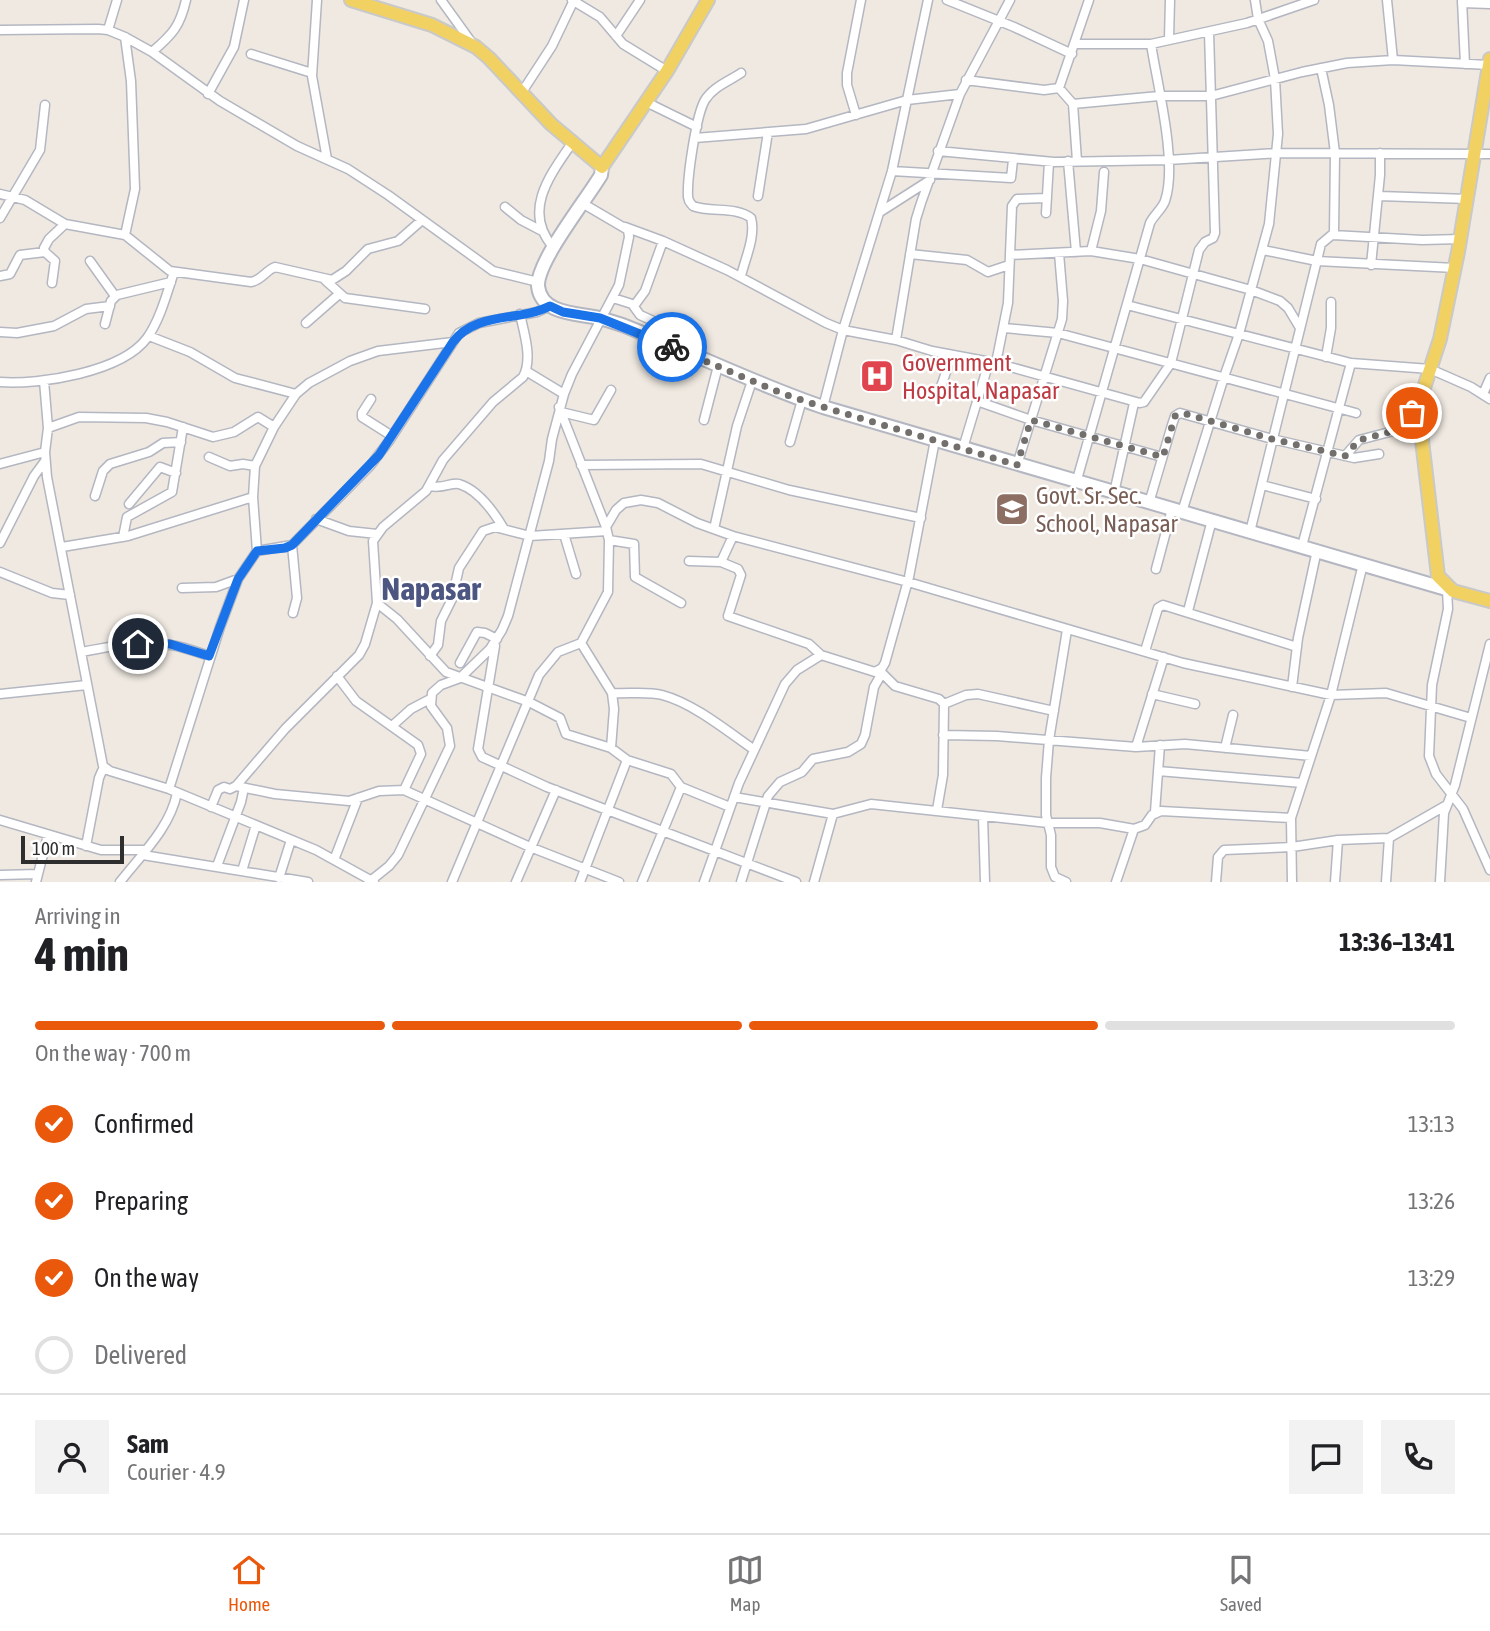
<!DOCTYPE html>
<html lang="en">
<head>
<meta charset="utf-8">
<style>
  body { margin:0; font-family:"Asap Condensed",sans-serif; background:#f2f2f2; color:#202124; height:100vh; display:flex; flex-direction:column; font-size:26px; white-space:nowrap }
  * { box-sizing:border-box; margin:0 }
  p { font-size:23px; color:#757577 }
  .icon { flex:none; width:38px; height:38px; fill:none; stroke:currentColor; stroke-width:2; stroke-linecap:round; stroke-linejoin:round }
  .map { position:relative; height:882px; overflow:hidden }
  .sheet { display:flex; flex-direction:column; background:#fff; flex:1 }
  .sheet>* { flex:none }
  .scale { position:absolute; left:21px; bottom:18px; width:103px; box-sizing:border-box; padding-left:7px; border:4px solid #2e2e2e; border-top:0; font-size:19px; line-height:24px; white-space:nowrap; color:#2e2e2e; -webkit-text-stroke:5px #fff; paint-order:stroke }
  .pin { position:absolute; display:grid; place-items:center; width:60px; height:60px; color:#fff; margin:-30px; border:4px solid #fff; border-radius:50%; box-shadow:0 2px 7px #0007 }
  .courier { position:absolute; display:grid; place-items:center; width:70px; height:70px; margin:-35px; border:5px solid #1a73e8; border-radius:50%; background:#fff; color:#222; box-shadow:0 2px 9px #0007 }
  .head em { font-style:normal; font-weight:700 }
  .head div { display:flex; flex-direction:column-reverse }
  .head { display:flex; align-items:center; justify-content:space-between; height:119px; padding:0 35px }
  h1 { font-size:46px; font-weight:700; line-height:52px }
  .bar { display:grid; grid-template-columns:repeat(4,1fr); gap:10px 7px; align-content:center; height:84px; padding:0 35px }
  .bar i { height:9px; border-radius:5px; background:#e0e0e0 }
  .bar .current { background:#ea580c }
  .bar p { grid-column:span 4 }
  .line { display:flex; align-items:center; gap:18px; padding:0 35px; border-top:2px solid #e0e0e0 }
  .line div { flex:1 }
  .round { display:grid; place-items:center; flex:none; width:74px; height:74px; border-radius:0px; background:#f2f2f2 }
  ol { padding:0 35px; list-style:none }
  li { display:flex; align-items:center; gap:21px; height:77px }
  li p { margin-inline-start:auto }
  li .icon { padding:7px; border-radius:50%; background:#ea580c; color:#fff; stroke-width:4 }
  li:last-child { color:#757577 }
  li i { width:38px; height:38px; border:4px solid #e0e0e0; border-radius:50% }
  .tabs { display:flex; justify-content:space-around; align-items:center; height:98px; border-top:2px solid #e0e0e0; background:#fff; font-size:19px; color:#757577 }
  .tabs a { display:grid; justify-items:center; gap:4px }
  .tabs .current { color:#ea580c }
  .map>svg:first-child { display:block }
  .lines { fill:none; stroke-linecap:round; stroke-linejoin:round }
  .street-casing { stroke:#b4b7c1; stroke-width:11 }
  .secondary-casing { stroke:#b4b7c1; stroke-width:16 }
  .primary-casing { stroke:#c9c9c9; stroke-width:16 }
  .street { stroke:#fff; stroke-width:8 }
  .secondary { stroke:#fff; stroke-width:12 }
  .primary { stroke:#f2d163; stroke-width:12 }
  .done { stroke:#726f6d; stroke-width:7; stroke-dasharray:0 12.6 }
  .route { stroke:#1a73e8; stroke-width:9 }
  .labels { text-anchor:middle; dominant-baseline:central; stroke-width:5; stroke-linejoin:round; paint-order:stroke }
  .health-label { font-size:24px; fill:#be3a42; stroke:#fff; text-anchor:start }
  .education-label { font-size:24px; fill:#785e54; stroke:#fff; text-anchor:start }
  .district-label { font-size:32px; font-weight:bold; fill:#4d5680; stroke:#fff }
</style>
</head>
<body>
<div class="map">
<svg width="1490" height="882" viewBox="0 0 1490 882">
  <rect width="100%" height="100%" fill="#efe9e1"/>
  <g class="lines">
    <g class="street-casing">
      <path id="street" d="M317 0 312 76 327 159
        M441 0 472 43
        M572 0 600 17 623 44 667 71
        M947 0 1014 27 1072 54
        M1387 0 1393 60
        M1462 0 1465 64
        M1462 3 1490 4
        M0 30 98 29 108 30 125 37 152 52 220 101 297 146 348 169 388 195 493 271 538 282
        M108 30 117 0
        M616 36 640 0
        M125 37 131 81 135 189 125 235
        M1169 39 1170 0
        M1075 44H1151L1247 23 1314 0
        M152 52C173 34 180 26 186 0
        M251 54 312 73
        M741 73C729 81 713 87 705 100 696 115 687 178 688 197 689 203 690 202 693 206 711 213 736 206 751 218 756 236 745 259 741 276
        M966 80 1044 90 1059 88 1089 0
        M1059 88 1073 104 1077 161
        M522 92 552 46 574 0
        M208 94 234 47 244 0
        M646 102 697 127
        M1073 104 1159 96H1211L1302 72 1347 63 1393 60 1489 65
        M856 115 847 85V73L861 0
        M695 138 806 129 907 100 960 94
        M938 151 1054 162 1168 160 1278 153 1490 154
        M1068 161 1076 252
        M892 171 1011 178 1013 160
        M0 194 25 200 65 224 125 235 170 271 251 282C262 280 265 271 275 267L332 280 346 271 368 249 398 241 422 220
        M758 196 768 132
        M1379 196 1468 199
        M505 207 521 220 542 231
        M880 212 930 180
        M1046 213 1049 162
        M0 218 40 150 45 105
        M625 227 663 241 727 270 826 323 843 330 896 340 932 351 996 363 1140 403 1144 402 1171 363 1199 250 1205 242 1213 238 1215 233 1209 32
        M1333 235 1422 240 1461 239
        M553 247C522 211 550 175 572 143
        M1263 250 1317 261 1455 268
        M1091 251 1101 211 1104 172
        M910 254 967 260 988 272 1009 265
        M1010 255 1091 251 1140 259 1251 290 1280 301 1288 308 1300 328
        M90 261 115 296
        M1371 265 1380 175V153
        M0 276 10 274 20 255 45 252
        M325 280 345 298 425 309
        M52 283 55 261 45 252 44 248 49 239 65 224
        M613 298 632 304 640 315 673 330
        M1127 305 1351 363 1430 369 1471 387 1490 399
        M634 306 645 291 663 241
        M306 323 338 295
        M105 324 111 301 117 295 171 282
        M1004 328 1058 333 1356 413
        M0 332 17 333 54 326 86 309 110 306
        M149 336 190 352 235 378 296 394
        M896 340 916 219 921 203 960 94 1010 0
        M1326 357 1331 328V302
        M996 363 1008 303 1012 206 1017 199 1047 198
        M526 371 564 394
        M44 381 48 428 45 452 47 477 103 766 110 771 169 789 316 850 374 882
        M0 382C40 385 122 372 147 338 160 320 167 293 174 272
        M1483 394 1490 378
        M938 395 952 355
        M371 399 362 413V417L392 436
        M977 401 1031 420 1162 457
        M559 407 606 527 609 540 608 592 581 643 612 693 614 709 611 748 627 760 671 774 681 787 730 807
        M823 407 843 330 892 171 928 0
        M561 412 594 420 611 390
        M704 420 718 366
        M48 428 79 417 146 418 167 422 213 437 234 432 258 417 274 427
        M790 442 802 400
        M963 448 989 362
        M1345 456 1359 440 1401 429 1418 403
        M209 457 230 466 243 464 255 466
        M0 464 45 452
        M581 465 701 464 789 490 921 518
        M1017 465 1062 319 1063 301 1059 253
        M1076 483 1150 223C1154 215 1162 209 1165 201 1178 163 1157 84 1151 44
        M1262 485 1316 499
        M430 486C444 489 451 482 459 484 479 490 494 512 504 529
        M1114 493 1134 403
        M95 496 103 471 110 464 149 452 163 443 181 442
        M1149 503 1172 425 1175 416 1180 413 1272 439 1354 458 1379 454
        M129 504 160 467 176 473
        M1182 512 1224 377 1239 334 1269 224 1278 134 1275 79 1268 41 1258 19 1255 0
        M316 519 349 531 377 534
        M606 527 616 510 624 503 641 500 658 503 697 523 733 536 908 582 1183 663 1331 695 1386 693 1471 718
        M714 529 737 426 752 381
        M1250 532 1321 244 1334 233 1335 153 1329 105 1321 68
        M564 534 576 574
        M123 537 127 517 172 492 183 427
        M609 540 634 544 635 577 681 603
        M0 543 34 476 45 461
        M292 545 297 598 293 613
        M1302 546 1351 363
        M62 547 128 536 253 497
        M257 551 292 545 370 466 389 441 459 333 479 323 537 312 550 306
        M689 561 721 562 733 536
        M721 562 738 569 741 575 728 616 809 644 821 655
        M1156 569 1172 509
        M0 572 52 593 70 595
        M182 588 216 587 238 579
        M1447 590 1448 609 1432 685 1429 756 1436 774 1463 809 1490 870
        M377 603 397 619 446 672 529 702 560 718 566 734 611 748
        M1188 611 1212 520
        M495 646 478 749 482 757 547 787 796 882
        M1145 651 1158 608 1163 605 1297 647
        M81 652C110 647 142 639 171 645 184 647 197 652 209 656
        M430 656 438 645 441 621 452 599 459 568 483 531 495 527 530 536 607 531
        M460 663 477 632 485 633 497 639
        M879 670 895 686 939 699 944 704 943 775 937 810
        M337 676 356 701 418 745 421 754 404 790
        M1292 687 1298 638 1317 550
        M612 693C628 694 647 691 662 695 693 703 727 731 753 749
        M0 694 87 685
        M1152 694 1195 704
        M944 704 966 695 978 694 1054 711
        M392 726 411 709 430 699
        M943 735 997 736 1136 747 1185 744 1311 756
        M1136 747 1164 657
        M1225 748 1233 715
        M1158 771 1302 783
        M236 786 285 729 359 655 365 644 377 603 373 541 383 527 426 491 443 460 493 402 523 377C533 359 524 333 520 314
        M169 789 220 627 238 579 257 551 253 497 255 466 274 427 296 394 309 383 350 361 378 351 453 342
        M734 797 833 814 871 804 1048 823H1100L1134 829 1145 825 1152 815 1161 811 1291 818
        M211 807 218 790 224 787 230 789 236 786 275 794 349 801 379 791 404 790 530 847 619 882
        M1155 812 1160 745
        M983 816 985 882
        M0 820 101 850H146
        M86 846 99 778 102 771 107 769
        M143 855 308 882
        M334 860 358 798
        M217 866 241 802 244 788
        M242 871 256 825
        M0 875 38 874
        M279 878 291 840
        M36 882 48 835
        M120 882C141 855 170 828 177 793
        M369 882 389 866 398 855 450 746 447 728 431 706 432 693 441 685 460 678 490 649 502 630 508 616 549 461 552 439 564 394 572 374 619 285 629 237 628 230 582 203
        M452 882 539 675 558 652 581 643
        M516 882 556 790
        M580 882 627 760
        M642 882 681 787
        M704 882 739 783 785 684 797 670 821 655 875 672 882 668 885 663 909 577 935 440
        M741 882 768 796 780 782 802 772 813 759 848 752 861 744 865 735 874 687 882 673
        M814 882 833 814
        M1066 882 1055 877 1051 867V835L1046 815V778L1049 740 1067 630
        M1116 882 1134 829
        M1216 882 1218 857 1224 850 1292 847 1338 840 1389 838 1445 806
        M1292 882 1291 818 1331 695 1363 564
        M1335 882 1338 840
        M1386 882 1389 838
        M1440 882 1444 813 1455 785 1490 644"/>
    </g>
    <g class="secondary-casing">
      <path id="secondary" d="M602 167 601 175C587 199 537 261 538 286 541 315 578 313 599 318 608 320 616 323 625 326 691 352 755 384 823 407L1453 591"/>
    </g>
    <g class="primary-casing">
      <path id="primary" d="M351 0 432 25 476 47 489 58 551 124 602 167 667 71 708 0
        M1490 59 1458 252 1440 339 1421 397 1419 415 1438 576 1453 591 1490 601"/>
    </g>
    <use href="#street" class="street"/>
    <use href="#secondary" class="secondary"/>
    <use href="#primary" class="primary"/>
  </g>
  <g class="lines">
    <path class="done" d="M672 347 781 393 823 407 1017 465 1031 420 1163 457 1175 416 1183 413 1272 439 1345 456 1359 440 1401 429 1412 413"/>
    <path class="route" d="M138 644H170L209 656 238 579 257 551 285 548 292 545 379 455 453 342C476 311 519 322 550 306L563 312 600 318 672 347"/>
  </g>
  <defs>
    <g id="hospital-square" transform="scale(1.75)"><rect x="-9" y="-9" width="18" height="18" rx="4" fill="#e0444e" stroke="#fff"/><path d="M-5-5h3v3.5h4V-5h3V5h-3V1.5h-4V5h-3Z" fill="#fff"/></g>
    <g id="school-square" transform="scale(1.75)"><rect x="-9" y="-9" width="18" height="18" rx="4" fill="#8d6e63" stroke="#fff"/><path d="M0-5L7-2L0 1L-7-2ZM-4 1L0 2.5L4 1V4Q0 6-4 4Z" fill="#fff"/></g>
  </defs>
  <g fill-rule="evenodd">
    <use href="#hospital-square" x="877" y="376"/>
    <use href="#school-square" x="1012" y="509"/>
  </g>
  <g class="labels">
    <g class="health-label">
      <text x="902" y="362">Government<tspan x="902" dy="28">Hospital, Napasar</tspan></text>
    </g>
    <g class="education-label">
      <text x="1036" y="495">Govt. Sr. Sec.<tspan x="1036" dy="28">School, Napasar</tspan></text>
    </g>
    <g class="district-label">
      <text x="431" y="588">Napasar</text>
    </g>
  </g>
</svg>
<div class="scale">100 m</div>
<div class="pin" style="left:1412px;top:413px;background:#ea580c"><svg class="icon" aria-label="bag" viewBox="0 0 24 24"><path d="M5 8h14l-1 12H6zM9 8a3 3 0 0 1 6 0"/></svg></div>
<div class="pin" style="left:138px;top:644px;background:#1f2937"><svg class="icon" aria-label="home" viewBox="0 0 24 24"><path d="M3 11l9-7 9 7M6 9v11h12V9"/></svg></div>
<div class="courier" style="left:672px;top:347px"><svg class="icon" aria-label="bike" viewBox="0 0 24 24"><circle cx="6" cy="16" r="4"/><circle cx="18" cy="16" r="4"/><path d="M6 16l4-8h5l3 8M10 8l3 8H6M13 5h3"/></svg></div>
</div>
<section class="sheet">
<div class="head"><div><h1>4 min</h1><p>Arriving in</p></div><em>13:36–13:41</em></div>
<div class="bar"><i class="current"></i><i class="current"></i><i class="current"></i><i></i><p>On the way · 700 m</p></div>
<ol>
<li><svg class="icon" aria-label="check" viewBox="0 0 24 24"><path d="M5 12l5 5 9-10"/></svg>Confirmed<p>13:13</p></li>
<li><svg class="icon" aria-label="check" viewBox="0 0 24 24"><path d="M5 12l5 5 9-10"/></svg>Preparing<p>13:26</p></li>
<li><svg class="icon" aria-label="check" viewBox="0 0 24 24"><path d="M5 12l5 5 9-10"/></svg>On the way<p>13:29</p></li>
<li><i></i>Delivered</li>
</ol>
<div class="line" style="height:126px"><a class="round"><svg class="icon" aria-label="person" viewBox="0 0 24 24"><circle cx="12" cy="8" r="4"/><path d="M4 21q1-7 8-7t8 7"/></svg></a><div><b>Sam</b><p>Courier · 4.9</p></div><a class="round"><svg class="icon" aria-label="chat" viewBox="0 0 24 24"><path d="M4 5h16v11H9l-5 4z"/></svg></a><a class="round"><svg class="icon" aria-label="phone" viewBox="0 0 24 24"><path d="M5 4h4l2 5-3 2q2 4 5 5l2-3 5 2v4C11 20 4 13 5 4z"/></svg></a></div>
</section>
<nav class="tabs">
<a class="current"><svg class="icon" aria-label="home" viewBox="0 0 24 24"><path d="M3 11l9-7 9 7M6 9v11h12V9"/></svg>Home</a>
<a><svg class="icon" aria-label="map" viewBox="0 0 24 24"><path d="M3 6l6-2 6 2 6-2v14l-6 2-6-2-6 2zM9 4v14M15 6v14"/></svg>Map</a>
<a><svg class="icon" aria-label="saved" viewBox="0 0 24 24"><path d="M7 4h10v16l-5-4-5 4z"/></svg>Saved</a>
</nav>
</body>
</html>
